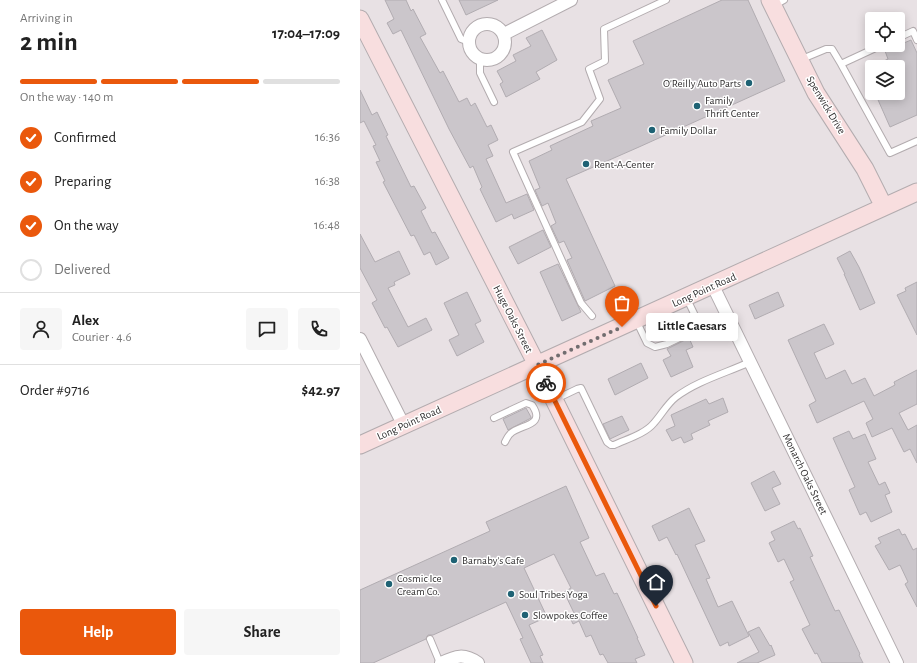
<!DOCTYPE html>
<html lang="en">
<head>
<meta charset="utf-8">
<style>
  body { margin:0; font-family:"Alegreya Sans",sans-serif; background:#f6f6f6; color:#222; height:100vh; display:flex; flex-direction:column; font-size:15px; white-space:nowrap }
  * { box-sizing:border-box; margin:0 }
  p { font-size:13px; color:#767676 }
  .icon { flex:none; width:22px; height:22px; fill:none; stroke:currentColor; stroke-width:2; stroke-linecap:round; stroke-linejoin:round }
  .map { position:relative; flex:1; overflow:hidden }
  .sheet { display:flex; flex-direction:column; background:#fff; width:360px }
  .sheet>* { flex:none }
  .fabs { position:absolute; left:505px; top:12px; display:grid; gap:8px }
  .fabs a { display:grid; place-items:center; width:40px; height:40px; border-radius:4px; background:#fff; box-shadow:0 2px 10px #0003; font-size:20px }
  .pin { position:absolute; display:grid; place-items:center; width:34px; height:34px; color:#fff; margin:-41px -17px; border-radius:50% 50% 50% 0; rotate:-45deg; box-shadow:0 0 4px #0007 }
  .pin .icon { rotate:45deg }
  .courier { position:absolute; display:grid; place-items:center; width:40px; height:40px; margin:-20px; border:3px solid #ea580c; border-radius:50%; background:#fff; color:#222; box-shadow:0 1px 5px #0007 }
  .bubble { position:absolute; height:28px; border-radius:4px; background:#fff; box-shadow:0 2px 10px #0003; font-size:13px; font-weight:600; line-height:28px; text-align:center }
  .head em { font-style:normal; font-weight:600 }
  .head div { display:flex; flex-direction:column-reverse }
  .head { display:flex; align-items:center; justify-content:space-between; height:68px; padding:0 20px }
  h1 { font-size:26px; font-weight:600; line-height:30px }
  .bar { display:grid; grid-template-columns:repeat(4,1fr); gap:6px 4px; align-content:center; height:48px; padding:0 20px }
  .bar i { height:5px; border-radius:3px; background:#e0e0e0 }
  .bar .selected { background:#ea580c }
  .bar p { grid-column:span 4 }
  .line { display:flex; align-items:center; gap:10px; padding:0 20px; border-top:1px solid #e0e0e0 }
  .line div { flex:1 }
  .round { display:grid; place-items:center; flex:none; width:42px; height:42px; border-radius:4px; background:#f6f6f6 }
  ol { padding:0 20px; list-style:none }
  li { display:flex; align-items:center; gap:12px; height:44px }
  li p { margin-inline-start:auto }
  li .icon { padding:4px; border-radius:50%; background:#ea580c; color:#fff; stroke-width:4 }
  li:last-child { color:#767676 }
  li i { width:22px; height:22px; border:2px solid #e0e0e0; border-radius:50% }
  .cta { display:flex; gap:8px; margin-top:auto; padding:8px 20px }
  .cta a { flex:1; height:46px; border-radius:4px; background:#ea580c; color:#fff; font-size:16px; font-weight:600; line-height:46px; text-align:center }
  .cta a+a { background:#f6f6f6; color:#222 }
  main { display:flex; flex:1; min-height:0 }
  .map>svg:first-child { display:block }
  .building { fill:#cbc6cb; stroke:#b1acb1 }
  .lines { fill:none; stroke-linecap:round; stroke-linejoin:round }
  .lane-casing { stroke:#b3acaf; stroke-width:8 }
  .street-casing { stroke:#b3acaf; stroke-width:14 }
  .secondary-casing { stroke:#b3acaf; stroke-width:19 }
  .lane { stroke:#fff; stroke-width:6 }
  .street { stroke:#fff; stroke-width:12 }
  .secondary { stroke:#f8dedf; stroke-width:17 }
  .done { stroke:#716d6f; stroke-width:4; stroke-dasharray:0 7.2 }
  .route { stroke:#ea580c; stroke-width:5 }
  .poi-dot { fill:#1e6274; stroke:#fff; stroke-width:1.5 }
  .labels { text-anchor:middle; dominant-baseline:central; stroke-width:3; stroke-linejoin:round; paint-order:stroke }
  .poi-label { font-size:11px; fill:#312f30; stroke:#fff; text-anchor:start }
  .street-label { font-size:11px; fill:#312f30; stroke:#fff }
</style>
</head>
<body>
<main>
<section class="sheet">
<div class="head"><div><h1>2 min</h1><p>Arriving in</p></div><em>17:04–17:09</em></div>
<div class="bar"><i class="selected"></i><i class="selected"></i><i class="selected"></i><i></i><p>On the way · 140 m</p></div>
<ol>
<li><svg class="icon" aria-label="check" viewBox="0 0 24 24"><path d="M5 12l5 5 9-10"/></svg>Confirmed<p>16:36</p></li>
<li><svg class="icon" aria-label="check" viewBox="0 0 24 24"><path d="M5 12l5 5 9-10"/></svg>Preparing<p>16:38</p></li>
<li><svg class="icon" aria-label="check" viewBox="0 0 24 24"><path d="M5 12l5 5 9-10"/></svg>On the way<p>16:48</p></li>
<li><i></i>Delivered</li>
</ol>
<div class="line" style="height:72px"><a class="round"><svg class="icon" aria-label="person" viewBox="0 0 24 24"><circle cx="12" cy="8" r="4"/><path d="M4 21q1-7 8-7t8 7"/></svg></a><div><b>Alex</b><p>Courier · 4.6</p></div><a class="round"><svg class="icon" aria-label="chat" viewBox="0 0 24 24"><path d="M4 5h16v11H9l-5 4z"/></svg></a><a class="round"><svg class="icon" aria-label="phone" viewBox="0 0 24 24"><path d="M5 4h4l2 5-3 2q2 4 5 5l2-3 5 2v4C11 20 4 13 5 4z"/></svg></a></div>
<div class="line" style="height:52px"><div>Order #9716</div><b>$42.97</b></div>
<div class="cta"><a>Help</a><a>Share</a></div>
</section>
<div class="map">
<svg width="557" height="663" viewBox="0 0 557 663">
  <rect width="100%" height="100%" fill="#e8e1e4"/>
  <path class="building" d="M25 0H46L51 11 53 9 66 34 60 37 80 73 83 71 99 102 107 98 111 106 115 103 127 127 131 125 138 140 128 145 133 156 126 159 146 203 167 194 174 210 154 219 152 214 136 222 120 189 122 187 113 166 110 168 89 129 41 30 33 34 27 23 34 19Z
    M99 0H138L106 15Z
    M362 0H388L425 81 279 147 206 179 255 286 225 301 207 260 212 258 204 241 199 243 191 226 196 223 188 203 182 206 175 190 180 188 169 161 192 150 190 146 233 126 231 121 261 108 248 80 284 64 273 41Z
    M182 30 197 60 176 72 180 79 146 97 140 84 143 82 137 71 156 61 153 55 171 46 166 38Z
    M551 40 557 53V115L530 127 515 93H538V67H512L528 59 525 51Z
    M0 90 12 115 17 112 28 135 26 136 51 187 54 186 66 208 61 211 72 233 75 232 89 258 76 265 70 252 64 255 54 235 51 236 23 182 25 181 16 162 20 161 13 146 16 145 4 121 0 123Z
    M183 230 191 247 158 264 149 247Z
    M0 234 15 262 39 251 50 274 34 282 35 285 28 288 48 327 66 318 72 330 38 347 27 327 25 328 12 303 17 300 0 268Z
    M490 251 499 267 515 303 500 310 484 274H485L477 258Z
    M198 264 221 312 202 321 180 272Z
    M557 282V335L537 295 546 291 545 288Z
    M107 292 121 321 115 324 124 342 97 356 89 340 99 335 84 303Z
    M418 292 424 306 395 319 389 305Z
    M464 324 474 344 454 353 466 379 485 370 492 384 505 378 514 396 535 385 534 382 557 370V404L539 413 548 430 557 425V463L550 449 544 452 532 428 512 437 506 423 513 419 504 401 457 423 449 405 456 401 428 340Z
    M329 338 333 347 326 350 333 367 311 377 303 360 311 356 307 349Z
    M281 363 288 378 255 395 248 379Z
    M363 398 368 412 348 421 350 425 331 434 333 439 324 443 321 437 312 441 306 430 315 426 311 415 346 399 349 404Z
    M166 408 171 417V418L148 430 143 419Z
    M262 416 269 430 250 439 243 424Z
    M489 431 493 439 505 434 516 459 508 462 519 485 525 482 530 493 525 495 532 512 511 522 506 512 500 515 489 490 495 487 473 438Z
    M414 471 421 484 412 488 420 504 405 511 391 483Z
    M206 486 229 538 220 542 236 576 244 573 254 594 257 593 278 638H277L285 655 275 659 277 663H248L243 654 240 655 231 635 226 637 219 621 213 624 209 615 214 613 204 592 211 588 194 554 164 568 187 617 169 625 183 655 180 656 183 663H171L160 639 163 638 146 602 73 635H68L66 639 13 663H0V590L130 531 126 522Z
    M329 508 345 541 335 545 350 578 346 579 358 607 372 601 389 636 369 646 368 642 360 646 317 554 316 555 307 537 299 541 292 526Z
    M434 521 438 529 440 528 453 556 450 557 475 611 479 610 500 654 499 655 503 663H462L457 653 455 654 442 629 450 625 430 582 434 580 424 559 418 562 409 543 415 540 411 532Z
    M539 529 542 535 545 534 553 550 557 548V607L545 584 548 582 540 565 529 570 515 546 521 543 518 538Z
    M399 627 410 646 411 645 415 655 397 663H377L399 652 388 632Z"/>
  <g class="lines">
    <g class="lane-casing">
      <path id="lane" d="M82 0 101 39 109 42
        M415 5 424 0
        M538 38 553 31 557 40
        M120 59V73L134 102
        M442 59 466 49H472L481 64 530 153 557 141
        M481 64 522 45
        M327 299 341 328
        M232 316 221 303 153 152 222 122 240 99 229 69 245 61 244 29 306 0
        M276 320 287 343 295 347 307 344 367 315
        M196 399 217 389 221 388 247 442 251 445H254C267 439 285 434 294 423 302 414 307 404 316 397 337 381 366 373 390 362
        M134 418 166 403 172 405C187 427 159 424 150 434 148 436 146 440 145 442
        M70 639 80 663"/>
    </g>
    <g class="street-casing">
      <path id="street" d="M109 42a18 18 0 1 1 36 0a18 18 0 1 1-36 0Z
        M144 34 211 0
        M353 286 537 663
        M0 339 44 426
        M81 663C96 656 104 653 118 663"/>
    </g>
    <g class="secondary-casing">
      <path id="secondary" d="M410 0 456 93 505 169 524 207
        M0 19 177 365 324 663
        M0 445 557 192"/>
    </g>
    <use href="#lane" class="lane"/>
    <use href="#street" class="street"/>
    <use href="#secondary" class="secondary"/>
  </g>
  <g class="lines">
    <path class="done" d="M186 383 177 365 262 327"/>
    <path class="route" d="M186 383 296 606"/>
  </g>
  <g class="poi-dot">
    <circle cx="389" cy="83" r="4"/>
    <circle cx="337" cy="106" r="4"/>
    <circle cx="292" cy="130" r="4"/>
    <circle cx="226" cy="164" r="4"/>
    <circle cx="94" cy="560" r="4"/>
    <circle cx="29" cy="584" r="4"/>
    <circle cx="151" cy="594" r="4"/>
    <circle cx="165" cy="615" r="4"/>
  </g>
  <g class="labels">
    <g class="poi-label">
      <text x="381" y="83" text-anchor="end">O'Reilly Auto Parts</text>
      <text x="345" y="100">Family<tspan x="345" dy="13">Thrift Center</tspan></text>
      <text x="300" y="130">Family Dollar</text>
      <text x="234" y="164">Rent-A-Center</text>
      <text x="102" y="560">Barnaby's Cafe</text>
      <text x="37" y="578">Cosmic Ice<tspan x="37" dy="13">Cream Co.</tspan></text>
      <text x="159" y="594">Soul Tribes Yoga</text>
      <text x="173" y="615">Slowpokes Coffee</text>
    </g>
    <g class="street-label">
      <text transform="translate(466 105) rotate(59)">Spenwick Drive</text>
      <text transform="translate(344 290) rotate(-24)">Long Point Road</text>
      <text transform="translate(153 319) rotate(63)">Huge Oaks Street</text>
      <text transform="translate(49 423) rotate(-24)">Long Point Road</text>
      <text transform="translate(445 474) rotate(64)">Monarch Oaks Street</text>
    </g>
  </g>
</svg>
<div class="fabs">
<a><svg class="icon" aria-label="locate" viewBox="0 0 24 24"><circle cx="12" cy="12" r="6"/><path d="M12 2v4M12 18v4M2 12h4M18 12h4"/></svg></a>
<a><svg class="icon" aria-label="layers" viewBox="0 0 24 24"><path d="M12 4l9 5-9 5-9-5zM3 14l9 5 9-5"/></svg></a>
</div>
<div class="pin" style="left:262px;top:327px;background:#ea580c"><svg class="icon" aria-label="bag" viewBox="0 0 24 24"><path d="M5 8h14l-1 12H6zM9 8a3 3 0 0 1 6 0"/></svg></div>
<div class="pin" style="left:296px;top:606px;background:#1f2937"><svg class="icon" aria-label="home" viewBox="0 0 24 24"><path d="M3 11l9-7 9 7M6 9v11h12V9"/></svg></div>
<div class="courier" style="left:186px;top:383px"><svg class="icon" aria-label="bike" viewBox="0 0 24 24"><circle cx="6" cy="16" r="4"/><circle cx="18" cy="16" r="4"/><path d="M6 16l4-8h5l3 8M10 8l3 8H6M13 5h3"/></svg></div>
<div class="bubble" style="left:286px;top:313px;width:92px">Little Caesars</div>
</div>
</main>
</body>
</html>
